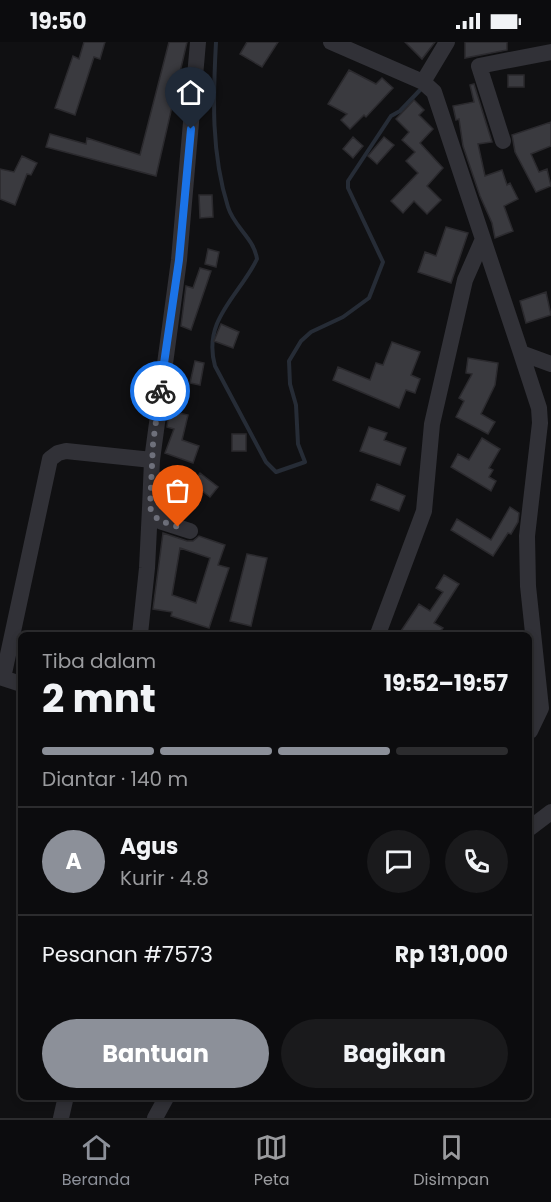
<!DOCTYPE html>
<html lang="id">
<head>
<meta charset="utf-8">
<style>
  body { margin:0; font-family:Poppins,sans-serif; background:#1a1a1c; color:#f1f3f6; height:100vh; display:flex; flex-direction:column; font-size:22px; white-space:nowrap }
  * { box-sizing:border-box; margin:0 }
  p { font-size:20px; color:#9a9b9e }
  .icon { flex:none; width:33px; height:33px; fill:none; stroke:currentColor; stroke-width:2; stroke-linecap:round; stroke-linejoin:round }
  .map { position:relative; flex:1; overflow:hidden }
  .sheet { position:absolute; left:18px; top:590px; width:514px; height:468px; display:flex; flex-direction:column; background:#0c0c0e; border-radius:9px; box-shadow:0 3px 9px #0003,0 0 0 2px #2c2c2e }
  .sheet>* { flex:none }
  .pin { position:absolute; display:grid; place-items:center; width:51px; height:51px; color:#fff; margin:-62px -26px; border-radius:50% 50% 50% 0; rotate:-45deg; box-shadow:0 0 6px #0007 }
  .pin .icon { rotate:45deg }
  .courier { position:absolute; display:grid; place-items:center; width:60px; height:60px; margin:-30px; border:4px solid #1a73e8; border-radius:50%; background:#fff; color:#222; box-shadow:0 2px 8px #0007 }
  .headline em { font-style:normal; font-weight:700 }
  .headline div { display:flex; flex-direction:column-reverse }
  .headline { display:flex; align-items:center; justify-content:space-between; height:102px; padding:0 24px }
  h1 { font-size:39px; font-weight:700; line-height:45px }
  .bar { display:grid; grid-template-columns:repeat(4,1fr); gap:9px 6px; align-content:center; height:72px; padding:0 24px }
  .bar i { height:8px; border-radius:4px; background:#2c2c2e }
  .bar .active { background:#8c9099 }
  .bar p { grid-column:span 4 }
  .line { display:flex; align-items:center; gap:15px; padding:0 24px; border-top:2px solid #2c2c2e }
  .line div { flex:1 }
  .round { display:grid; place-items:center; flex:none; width:63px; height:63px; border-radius:32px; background:#1a1a1c }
  .action { display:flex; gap:12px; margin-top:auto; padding:12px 24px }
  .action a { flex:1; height:69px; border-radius:36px; background:#8c9099; color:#fff; font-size:24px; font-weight:700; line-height:69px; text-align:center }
  .action a+a { background:#1a1a1c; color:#f1f3f6 }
  .status { display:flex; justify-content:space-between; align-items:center; height:42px; padding:0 30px; background:#0c0c0e; direction:ltr }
  .status svg { height:16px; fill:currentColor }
  .dock { display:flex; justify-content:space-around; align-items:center; height:84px; border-top:2px solid #2c2c2e; background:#0c0c0e; font-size:16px; color:#9a9b9e }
  .dock a { display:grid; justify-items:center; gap:3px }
  .dock .active { color:#8c9099 }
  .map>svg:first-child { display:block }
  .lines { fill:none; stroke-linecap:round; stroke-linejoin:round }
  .stream { stroke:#262c36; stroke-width:4 }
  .building { fill:#3a3a3f; stroke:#2b2a2e; stroke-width:1.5; fill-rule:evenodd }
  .minor { stroke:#313137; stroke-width:16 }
  .done { stroke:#6e707b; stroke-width:6; stroke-dasharray:0 10.8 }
  .route { stroke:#1a73e8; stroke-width:8 }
</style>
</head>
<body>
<div class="status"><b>19:50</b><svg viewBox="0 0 49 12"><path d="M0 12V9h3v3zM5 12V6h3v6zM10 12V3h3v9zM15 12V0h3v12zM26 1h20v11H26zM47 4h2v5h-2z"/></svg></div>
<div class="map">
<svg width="551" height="1076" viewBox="0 0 551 1076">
  <rect width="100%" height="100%" fill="#101012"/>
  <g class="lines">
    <path class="stream" d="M216 0C213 56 211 111 228 165 234 185 254 196 257 217 239 254 202 278 215 324L266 420 276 430 305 420 298 402 296 363 290 342 289 319 301 299 311 290 343 275 369 256 383 220 348 146V139L391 74 400 69 420 48"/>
  </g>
  <path class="building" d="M84 0H105L100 17 94 15 75 73 55 66 73 14 79 17Z
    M169 0H187L156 134 46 105 50 92 86 102 87 96 140 113Z
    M247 0H278L262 25 240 12Z
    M405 0H435L422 17Z
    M465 0H507V8L465 16Z
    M349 28 376 42 382 36 393 46 366 75 364 73 350 87 341 78 347 72 328 62Z
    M508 33H524V45H508Z
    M474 42 492 100 478 102 485 134 502 128 507 143 510 141 518 157 504 164 513 189 495 196 492 181 480 154 463 104 459 77 456 78 453 64 474 60 470 43Z
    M414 58 424 68 419 73 433 87 420 101 443 126 427 144 441 158 427 172 414 159 403 171 391 159 418 131 406 119 415 110 402 98 409 90 396 77Z
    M551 80V104L531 112 539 130 547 127 551 144 536 150 515 110 512 93Z
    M353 95 363 104 353 116 343 107Z
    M384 95 394 103 377 122 368 114Z
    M22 114 37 121 31 133 27 132 15 163 0 157V127L14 130Z
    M199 153H212L213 175 200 176Z
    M446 185 468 191 451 241 418 230 425 210 436 214Z
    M208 207 219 210 216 225 205 222Z
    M200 226 211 229 191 288 181 284 186 244 193 246Z
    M546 250 551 273 526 281 520 259Z
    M221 282 239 290 233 306 214 299Z
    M392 300 420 310 411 333 420 337 415 351 406 348 399 366 333 338 338 325 370 338 376 321 383 323Z
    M468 316 498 321 495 343 481 372 495 380 488 392 456 375 464 359 459 356 472 332 466 331Z
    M195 319 204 321 200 343 190 341Z
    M169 369 188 373 182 398 199 404 193 421 165 411 174 387 167 385Z
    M369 385 387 391 384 398 406 406 400 423 360 409Z
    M232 392H246V409H232Z
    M482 396 500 407 489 426 493 428 489 435 496 439 491 449 451 425 458 412 469 418Z
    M200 431 218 445 210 455 192 441Z
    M377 442 405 454 399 469 371 458Z
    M510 465 519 471 518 480 511 492 508 491 493 514 451 488 457 477 491 498Z
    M163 491 187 499H193L199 494 225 503 218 523 229 526 209 586 171 574 172 570 153 567ZM180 506 210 516 196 561 172 553Z
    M247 512 267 516 251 584 230 579Z
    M444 533 459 542 434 581 443 586 438 592H399L419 562 430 569 443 550 436 546Z"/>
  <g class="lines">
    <path class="minor" d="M331 0 423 40 434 50 521 311 551 322
      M423 40 447 0
      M503 99 479 24 551 10
      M521 311 539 366 540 381 527 494 528 544 541 666 530 689
      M152 418 150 466 162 480 190 489
      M140 592 147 526 150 466
      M378 592 424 469 432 382 465 238 483 197
      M0 635 21 642
      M3 636 50 417 58 411 66 409 152 418 179 218 198 0
      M530 786 551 770
      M61 1076 66 1054
      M155 1076 167 1054"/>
  </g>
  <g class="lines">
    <path class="done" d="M160 349 153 402 150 466 158 478 178 485"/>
    <path class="route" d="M160 349 179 218 191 87"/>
  </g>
</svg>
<div class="pin" style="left:178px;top:485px;background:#ea580c"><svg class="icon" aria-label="bag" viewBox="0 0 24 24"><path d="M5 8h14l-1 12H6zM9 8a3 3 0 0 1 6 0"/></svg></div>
<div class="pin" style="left:191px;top:87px;background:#1f2937"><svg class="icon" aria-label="home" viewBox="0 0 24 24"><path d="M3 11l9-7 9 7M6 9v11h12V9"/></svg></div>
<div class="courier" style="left:160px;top:349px"><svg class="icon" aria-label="bike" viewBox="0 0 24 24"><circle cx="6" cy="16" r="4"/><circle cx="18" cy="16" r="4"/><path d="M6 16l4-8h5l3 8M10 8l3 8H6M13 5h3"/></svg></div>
<section class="sheet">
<div class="headline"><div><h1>2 mnt</h1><p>Tiba dalam</p></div><em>19:52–19:57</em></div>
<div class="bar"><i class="active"></i><i class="active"></i><i class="active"></i><i></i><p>Diantar · 140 m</p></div>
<div class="line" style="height:108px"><b class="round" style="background:#8c9099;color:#fff">A</b><div><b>Agus</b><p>Kurir · 4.8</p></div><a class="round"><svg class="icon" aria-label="chat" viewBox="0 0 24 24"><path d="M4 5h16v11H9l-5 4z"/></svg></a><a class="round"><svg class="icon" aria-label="phone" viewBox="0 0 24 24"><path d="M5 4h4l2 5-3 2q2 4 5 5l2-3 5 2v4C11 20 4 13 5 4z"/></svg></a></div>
<div class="line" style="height:78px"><div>Pesanan #7573</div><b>Rp 131,000</b></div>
<div class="action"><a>Bantuan</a><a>Bagikan</a></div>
</section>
</div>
<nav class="dock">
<a class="active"><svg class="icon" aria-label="home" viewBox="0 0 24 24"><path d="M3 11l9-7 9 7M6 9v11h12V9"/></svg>Beranda</a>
<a><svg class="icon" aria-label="map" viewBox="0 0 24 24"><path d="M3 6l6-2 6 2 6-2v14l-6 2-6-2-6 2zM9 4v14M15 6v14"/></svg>Peta</a>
<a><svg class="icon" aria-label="saved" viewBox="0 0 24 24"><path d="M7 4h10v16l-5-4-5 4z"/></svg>Disimpan</a>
</nav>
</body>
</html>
